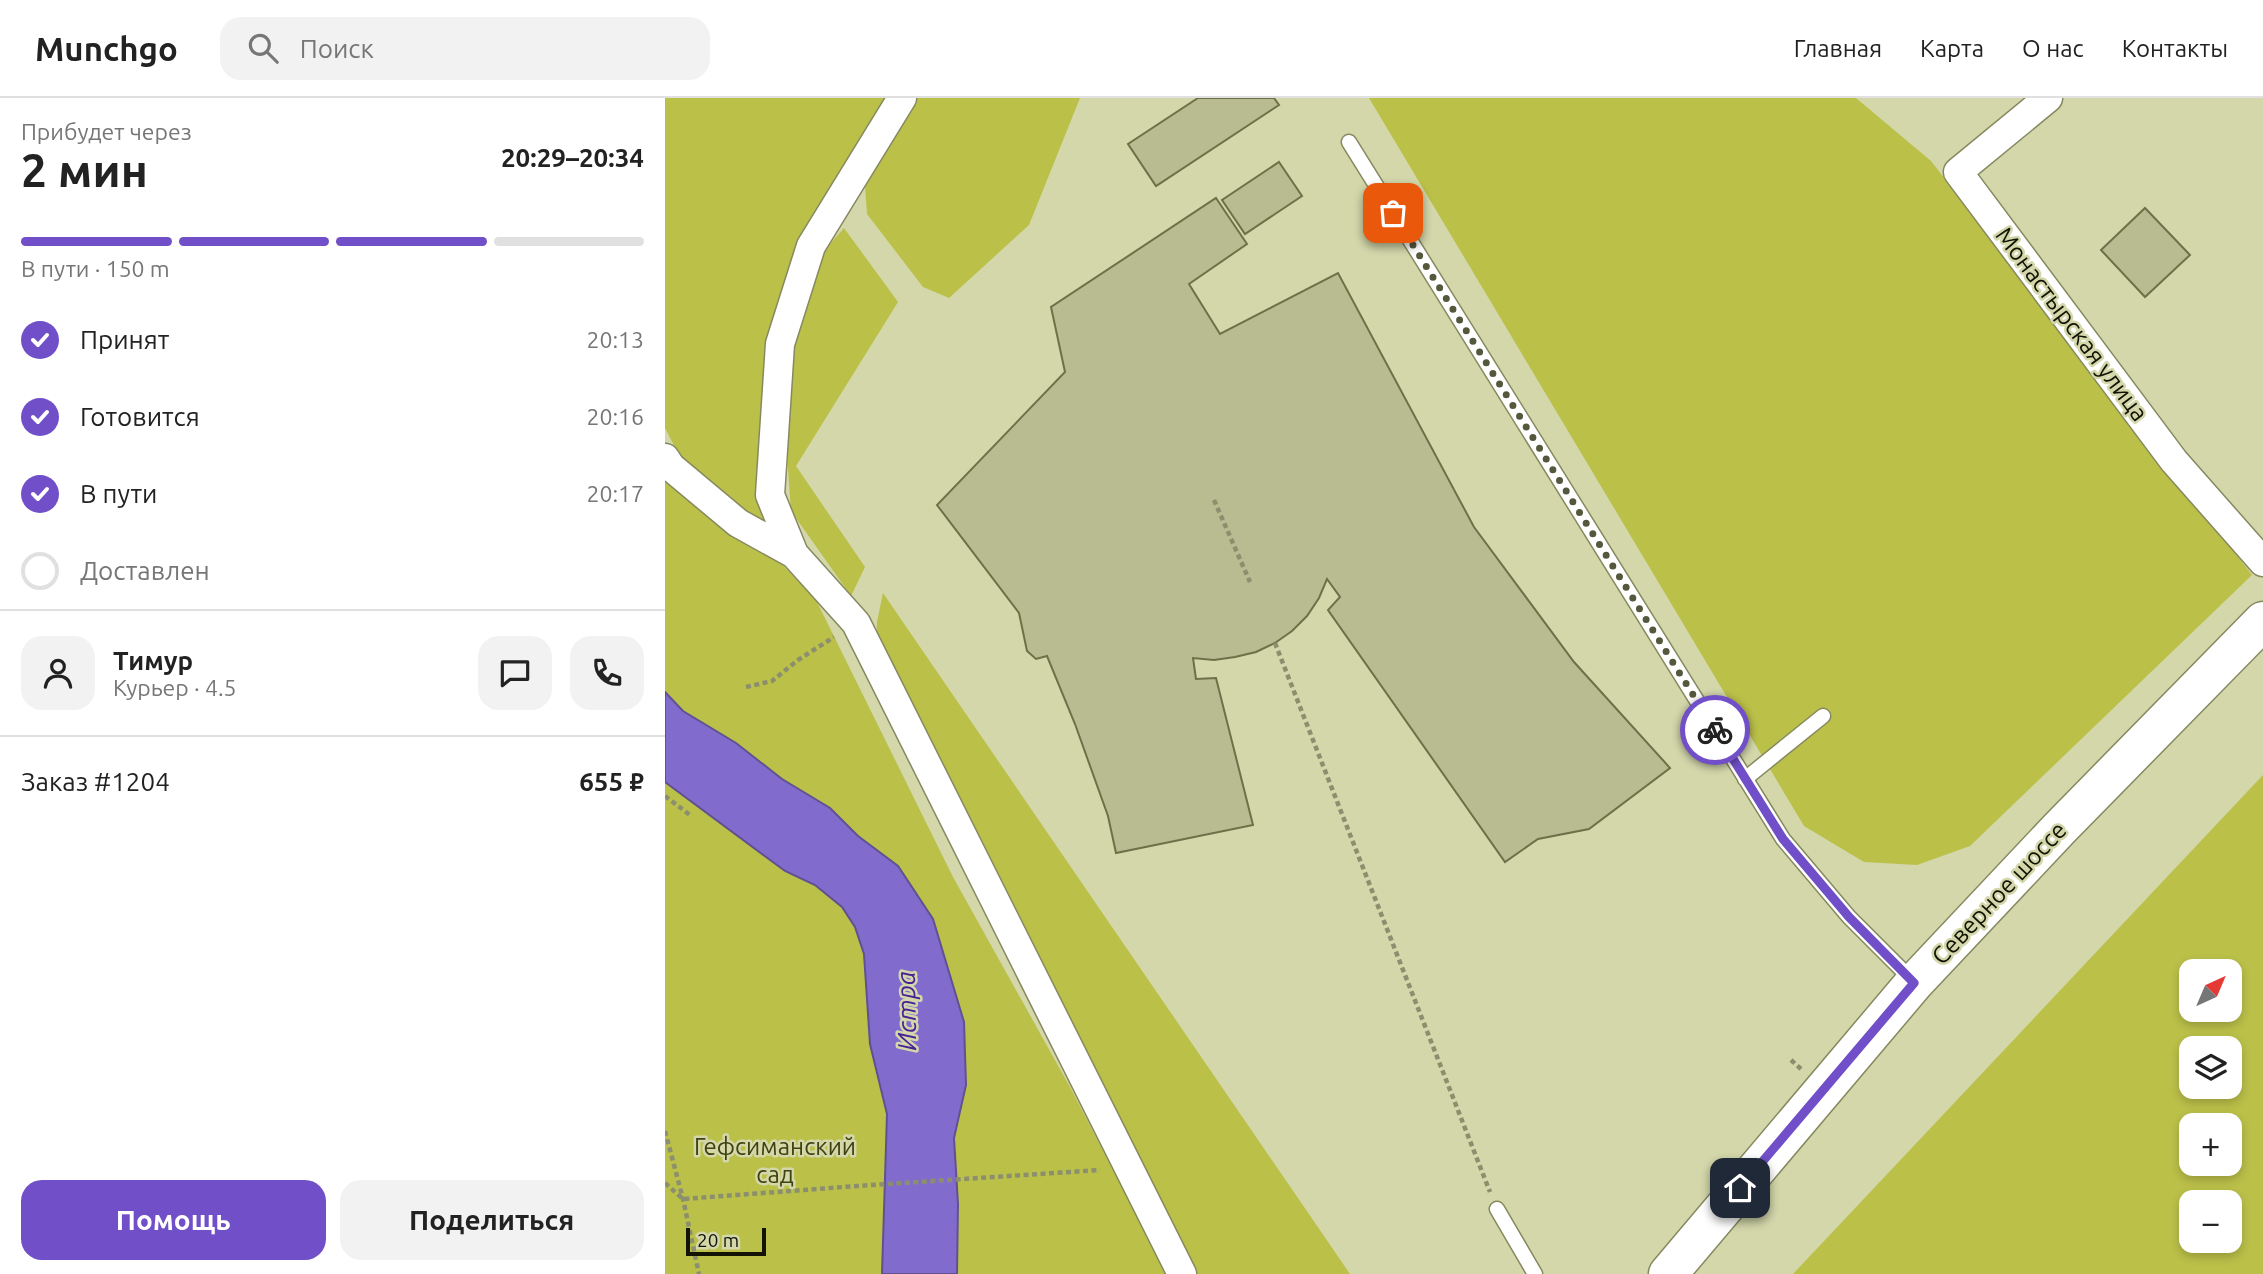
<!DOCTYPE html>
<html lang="ru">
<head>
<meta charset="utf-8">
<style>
  body { margin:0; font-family:Ubuntu,sans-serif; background:#f2f2f2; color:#222; height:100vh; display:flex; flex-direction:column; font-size:26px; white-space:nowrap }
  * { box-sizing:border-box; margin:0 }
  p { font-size:23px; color:#767676 }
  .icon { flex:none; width:38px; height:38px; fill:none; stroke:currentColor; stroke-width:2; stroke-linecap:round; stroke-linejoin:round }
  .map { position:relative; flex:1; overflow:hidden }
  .drawer { display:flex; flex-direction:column; background:#fff; width:665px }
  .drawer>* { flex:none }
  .needle { width:46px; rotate:44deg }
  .fabs { position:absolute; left:1514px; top:861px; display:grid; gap:14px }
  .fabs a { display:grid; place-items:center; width:63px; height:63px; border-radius:14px; background:#fff; box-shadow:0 4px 10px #0003; font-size:35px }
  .scale { position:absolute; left:21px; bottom:18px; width:80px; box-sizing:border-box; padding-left:7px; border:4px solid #121304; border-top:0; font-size:19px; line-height:24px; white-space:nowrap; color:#121304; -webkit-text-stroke:5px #d3d7aa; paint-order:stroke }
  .pin { position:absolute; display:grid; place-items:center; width:60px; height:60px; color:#fff; margin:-30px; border-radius:14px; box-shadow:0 4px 10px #0006 }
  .courier { position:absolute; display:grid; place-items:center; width:70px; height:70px; margin:-35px; border:5px solid #704fc8; border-radius:50%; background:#fff; color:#222; box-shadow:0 2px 9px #0007 }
  .headline em { font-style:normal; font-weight:600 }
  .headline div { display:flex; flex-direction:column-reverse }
  .headline { display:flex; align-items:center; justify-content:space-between; height:119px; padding:0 21px }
  h1 { font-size:46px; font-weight:600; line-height:52px }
  .bar { display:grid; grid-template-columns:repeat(4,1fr); gap:10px 7px; align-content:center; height:84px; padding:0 21px }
  .bar i { height:9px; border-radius:5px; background:#e0e0e0 }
  .bar .current { background:#704fc8 }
  .bar p { grid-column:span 4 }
  .line { display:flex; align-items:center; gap:18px; padding:0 21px; border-top:2px solid #e0e0e0 }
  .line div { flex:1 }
  .round { display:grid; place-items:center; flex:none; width:74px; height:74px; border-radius:21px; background:#f2f2f2 }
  ol { padding:0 21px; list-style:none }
  li { display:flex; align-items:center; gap:21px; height:77px }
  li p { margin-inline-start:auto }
  li .icon { padding:7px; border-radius:50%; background:#704fc8; color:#fff; stroke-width:4 }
  li:last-child { color:#767676 }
  li i { width:38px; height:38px; border:4px solid #e0e0e0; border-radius:50% }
  .cta { display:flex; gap:14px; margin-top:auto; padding:14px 21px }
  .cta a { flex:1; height:80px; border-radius:21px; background:#704fc8; color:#fff; font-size:28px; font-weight:600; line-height:80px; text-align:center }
  .cta a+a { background:#f2f2f2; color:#222 }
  header { display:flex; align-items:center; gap:42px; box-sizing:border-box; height:98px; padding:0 35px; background:#fff; border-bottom:2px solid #e0e0e0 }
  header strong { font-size:33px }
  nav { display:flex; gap:38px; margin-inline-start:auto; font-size:24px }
  .search { width:490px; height:63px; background:#f2f2f2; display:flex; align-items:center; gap:18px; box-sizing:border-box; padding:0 24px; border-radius:21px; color:#767676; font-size:26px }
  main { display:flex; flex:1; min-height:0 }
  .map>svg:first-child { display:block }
  .green { fill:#bbc049; fill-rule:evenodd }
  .water { fill:#816ccd; stroke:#605191; stroke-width:2 }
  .building { fill:#b8bc90; stroke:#6e7148; stroke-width:2 }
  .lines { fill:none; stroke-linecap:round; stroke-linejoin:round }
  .service-casing { stroke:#86895f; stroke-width:17 }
  .minor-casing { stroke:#86895f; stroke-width:31 }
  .secondary-casing { stroke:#86895f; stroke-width:41 }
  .path { stroke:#8c8f6d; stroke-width:4.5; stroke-dasharray:5 3.5; stroke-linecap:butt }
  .service { stroke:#fff; stroke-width:14 }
  .minor { stroke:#fff; stroke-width:28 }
  .secondary { stroke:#fff; stroke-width:38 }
  .done { stroke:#56583e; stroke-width:7; stroke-dasharray:0 12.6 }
  .route { stroke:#704fc8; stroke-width:9 }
  .labels { text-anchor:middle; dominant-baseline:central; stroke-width:5; stroke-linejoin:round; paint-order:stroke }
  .street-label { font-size:24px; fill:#121304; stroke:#d3d7aa }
  .park-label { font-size:24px; fill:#3f410f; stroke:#d3d7aa }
  .water-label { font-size:26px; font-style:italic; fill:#492295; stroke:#d3d7aa }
</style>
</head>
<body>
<header>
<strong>Munchgo</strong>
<div class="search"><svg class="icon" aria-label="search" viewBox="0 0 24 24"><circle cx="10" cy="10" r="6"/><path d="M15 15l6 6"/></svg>Поиск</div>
<nav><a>Главная</a><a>Карта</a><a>О нас</a><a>Контакты</a></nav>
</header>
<main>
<section class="drawer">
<div class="headline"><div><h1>2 мин</h1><p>Прибудет через</p></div><em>20:29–20:34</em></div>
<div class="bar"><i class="current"></i><i class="current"></i><i class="current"></i><i></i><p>В пути · 150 m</p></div>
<ol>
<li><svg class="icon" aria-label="check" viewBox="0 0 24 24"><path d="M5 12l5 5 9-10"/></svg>Принят<p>20:13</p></li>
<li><svg class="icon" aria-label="check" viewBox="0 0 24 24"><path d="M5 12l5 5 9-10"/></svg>Готовится<p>20:16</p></li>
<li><svg class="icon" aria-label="check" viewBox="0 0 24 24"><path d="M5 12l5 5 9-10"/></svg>В пути<p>20:17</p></li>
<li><i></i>Доставлен</li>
</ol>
<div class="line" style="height:126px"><a class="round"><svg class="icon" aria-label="person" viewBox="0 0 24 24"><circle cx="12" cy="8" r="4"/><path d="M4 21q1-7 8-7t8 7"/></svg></a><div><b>Тимур</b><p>Курьер · 4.5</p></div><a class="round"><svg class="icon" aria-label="chat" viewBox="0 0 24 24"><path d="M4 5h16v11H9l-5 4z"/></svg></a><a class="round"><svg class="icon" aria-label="phone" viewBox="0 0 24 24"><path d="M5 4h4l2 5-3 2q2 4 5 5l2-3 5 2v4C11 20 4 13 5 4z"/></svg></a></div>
<div class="line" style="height:91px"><div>Заказ #1204</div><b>655 ₽</b></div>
<div class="cta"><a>Помощь</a><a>Поделиться</a></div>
</section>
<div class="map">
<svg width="1598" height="1176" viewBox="0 0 1598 1176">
  <rect width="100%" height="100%" fill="#d3d7aa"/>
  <path class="green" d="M0 0H224L104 244 94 342 96 401 111 441 18 365 0 330Z
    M252 0H415L364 127 284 200 258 189 202 116 200 88Z
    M704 0H1191L1266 63 1587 477 1305 748 1252 767 1199 764 1139 728Z
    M179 130 233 204 131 368 200 469 186 498 126 413 120 327 128 250 158 154Z
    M0 378 111 460 151 502 288 779 405 989 502 1176H292L293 1106 289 1040 301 987 233 768 193 738 165 710 117 681 71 645 18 613 0 594Z
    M218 495 685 1176H531L211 555 212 524Z
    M1598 677V1176H1128ZM1526 873H1564V912H1526ZM1526 950H1564V989H1526ZM1526 1027H1564V1066H1526ZM1526 1104H1564V1143H1526Z
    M0 684 119 773 150 787 177 809 190 829 199 856 205 946 222 1016 217 1176H0Z"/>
  <path class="water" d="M0 594 18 613 71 645 117 681 165 710 193 738 233 768 268 821 299 924 301 987 289 1040 293 1106 292 1176H217L222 1016 205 946 199 856 190 829 177 809 150 787 120 773 0 684Z"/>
  <path class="building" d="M533 0H609L614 7 491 88 463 46Z
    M614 64 637 98 580 136 557 102Z
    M551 100 582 146 524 186 555 236 673 175 809 429 909 564 1005 670 924 731 873 741 840 764 663 512 675 499 662 481 654 500 642 518 627 533 610 545 591 554 570 559 549 562 528 560 531 581 551 580 588 727 451 755 443 718 410 626 382 558 371 561 362 553 354 515 272 407 400 274 386 209Z
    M1480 110 1525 157 1480 199 1436 152Z"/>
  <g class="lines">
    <g class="service-casing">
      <path id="service" d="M684 44 1118 741 1184 819 1248 883
        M1080 681 1158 618
        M832 1111 870 1176"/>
    </g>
    <g class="minor-casing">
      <path id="minor" d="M1383 0 1293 74 1509 363 1598 464
        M0 360 6 369 73 425 129 456 191 525 517 1176
        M129 456 105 397 115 246 146 148 237 0"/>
    </g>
    <g class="secondary-casing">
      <path id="secondary" d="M1003 1176 1249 885 1394 731 1598 523"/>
    </g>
    <path class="path" d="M549 402 585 484
      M610 545 825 1094
      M81 589 107 583 133 562 169 539
      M0 698 25 717
      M1126 962 1136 971
      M0 1033 18 1101 34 1176
      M0 1085 18 1101 192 1088 435 1072"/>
    <use href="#service" class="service"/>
    <use href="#minor" class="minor"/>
    <use href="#secondary" class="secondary"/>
  </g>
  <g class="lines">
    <path class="done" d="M728 115 1050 632"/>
    <path class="route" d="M1050 632 1118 741 1184 819 1249 885 1075 1090"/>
  </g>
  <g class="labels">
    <g class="street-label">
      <text transform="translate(1407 226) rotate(53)">Монастырская улица</text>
      <text transform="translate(1334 795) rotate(-47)">Северное шоссе</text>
    </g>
    <g class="park-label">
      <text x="110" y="1048">Гефсиманский<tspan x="110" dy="28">сад</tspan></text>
    </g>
    <g class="water-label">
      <text transform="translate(241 913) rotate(-91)">Истра</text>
    </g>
  </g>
</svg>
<div class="fabs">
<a><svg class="needle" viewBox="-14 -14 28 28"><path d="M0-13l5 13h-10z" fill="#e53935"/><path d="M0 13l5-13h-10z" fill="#767676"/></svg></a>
<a><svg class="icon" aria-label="layers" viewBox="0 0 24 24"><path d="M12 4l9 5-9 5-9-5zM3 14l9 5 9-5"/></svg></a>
<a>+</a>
<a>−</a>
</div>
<div class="scale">20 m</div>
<div class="pin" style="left:728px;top:115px;background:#ea580c"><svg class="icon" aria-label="bag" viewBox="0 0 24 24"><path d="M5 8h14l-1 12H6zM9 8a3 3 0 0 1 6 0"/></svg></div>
<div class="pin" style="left:1075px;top:1090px;background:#1f2937"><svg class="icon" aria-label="home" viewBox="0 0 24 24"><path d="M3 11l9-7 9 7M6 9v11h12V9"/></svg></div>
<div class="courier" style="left:1050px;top:632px"><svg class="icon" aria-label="bike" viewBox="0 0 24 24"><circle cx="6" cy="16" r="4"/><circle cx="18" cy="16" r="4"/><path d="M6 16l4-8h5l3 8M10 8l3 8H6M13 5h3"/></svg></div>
</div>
</main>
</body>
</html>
